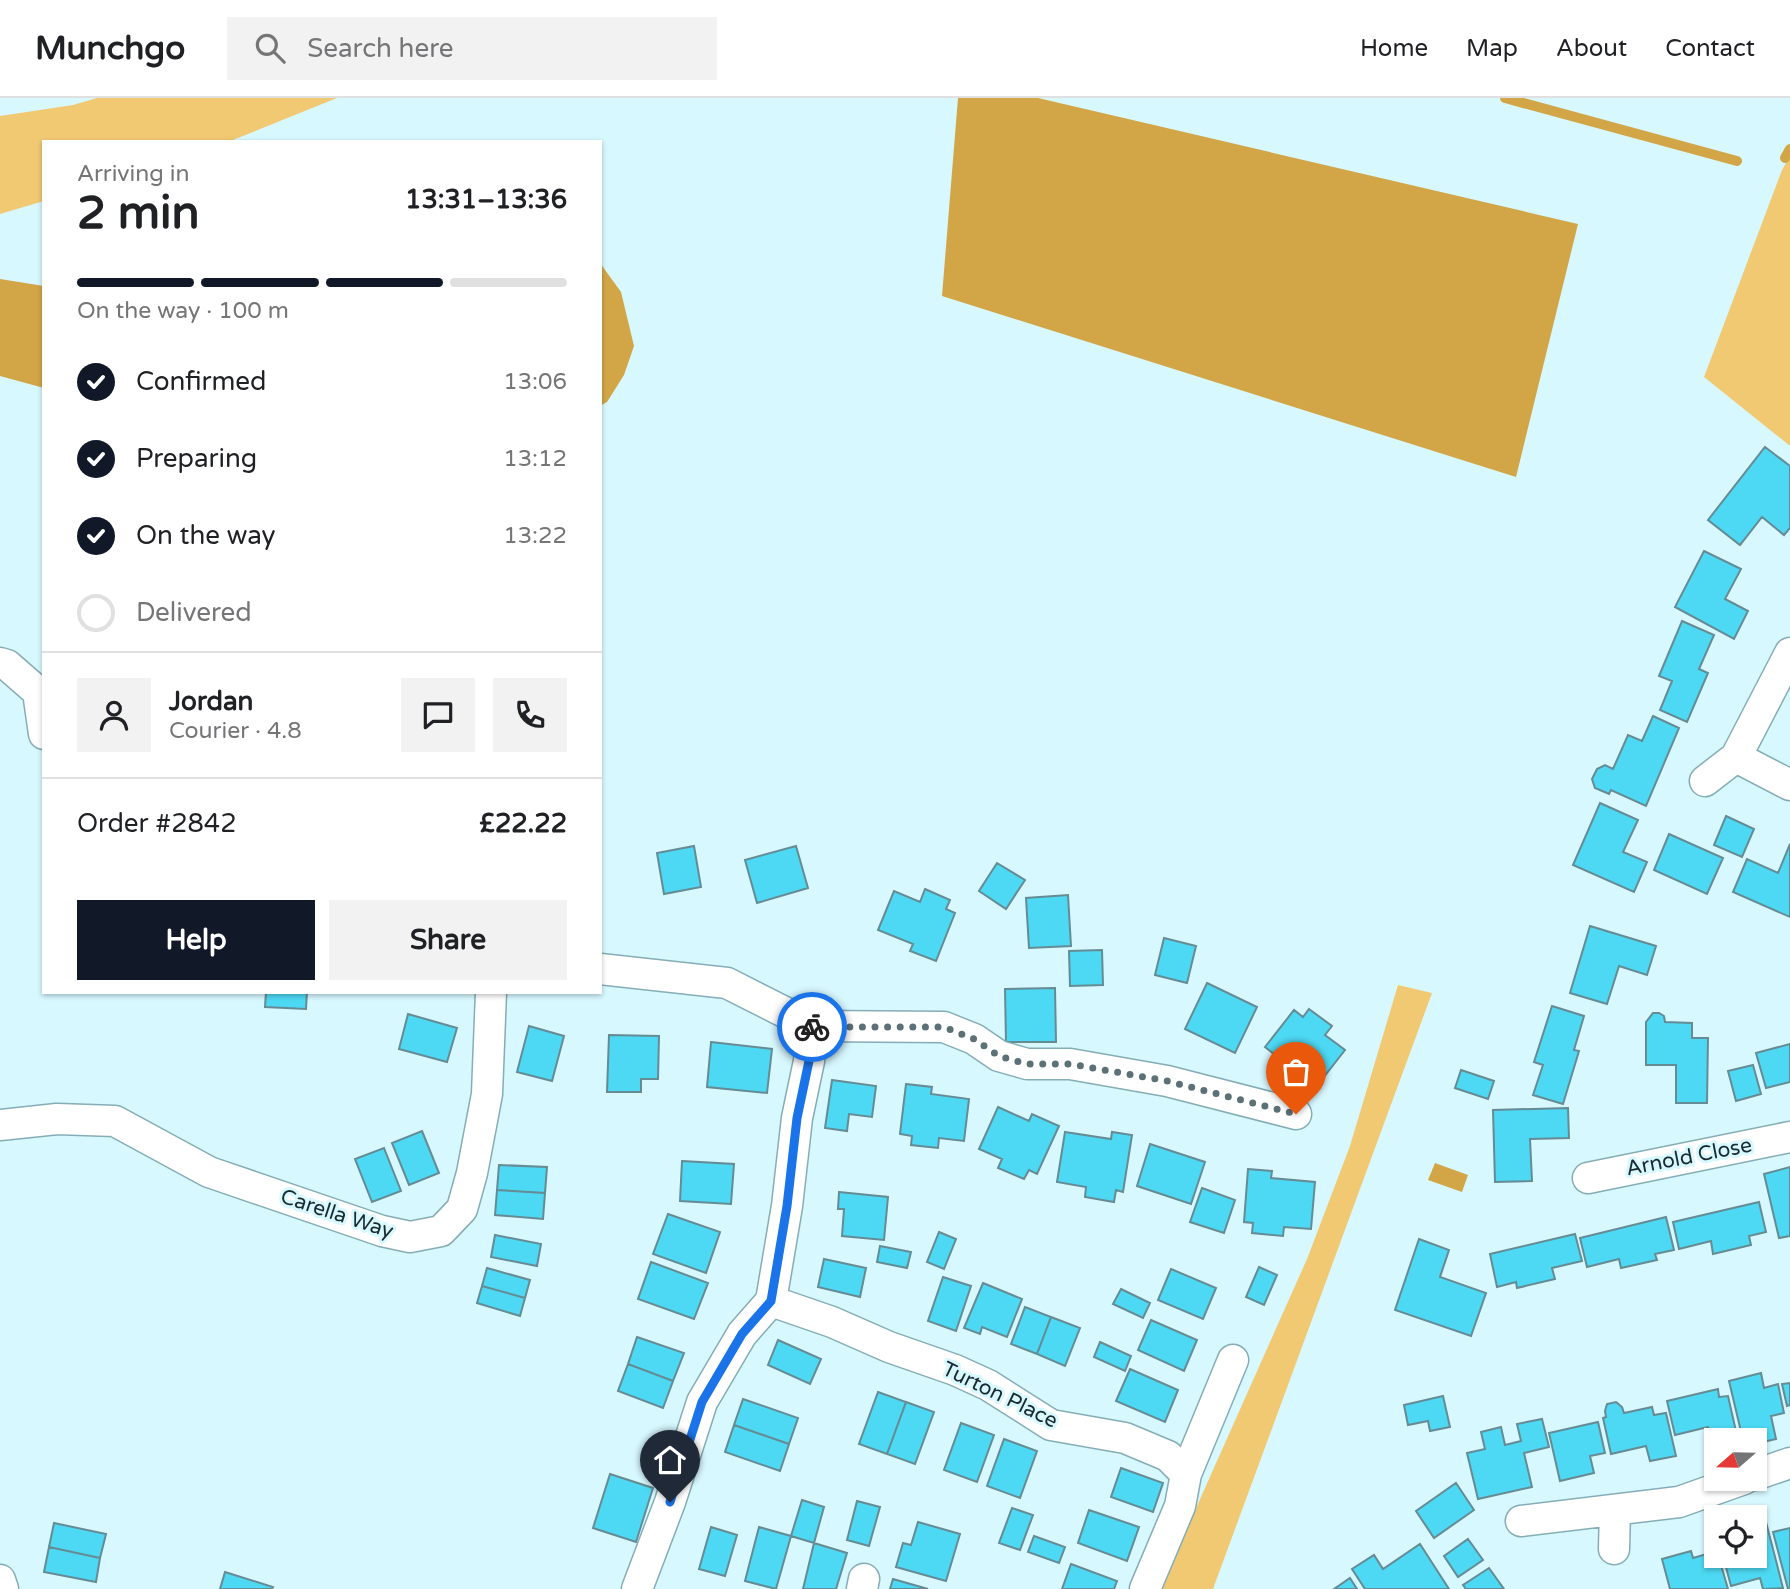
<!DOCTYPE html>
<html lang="en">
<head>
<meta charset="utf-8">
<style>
  body { margin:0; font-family:"Varela Round",sans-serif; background:#f2f2f2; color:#202124; height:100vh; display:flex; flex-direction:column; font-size:26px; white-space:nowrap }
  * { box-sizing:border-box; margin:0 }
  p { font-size:23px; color:#757577 }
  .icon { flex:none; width:38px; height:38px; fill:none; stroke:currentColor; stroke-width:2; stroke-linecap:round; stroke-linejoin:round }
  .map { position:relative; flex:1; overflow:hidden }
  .details { position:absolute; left:42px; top:42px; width:560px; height:854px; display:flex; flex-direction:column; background:#fff; border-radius:0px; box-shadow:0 2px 5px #0004 }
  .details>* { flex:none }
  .needle { width:46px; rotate:250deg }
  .buttons { position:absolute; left:1704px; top:1330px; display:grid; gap:14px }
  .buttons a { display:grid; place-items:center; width:63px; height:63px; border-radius:0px; background:#fff; box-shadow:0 2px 5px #0004; font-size:35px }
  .pin { position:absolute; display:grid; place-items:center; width:60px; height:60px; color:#fff; margin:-72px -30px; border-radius:50% 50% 50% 0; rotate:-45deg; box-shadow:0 0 7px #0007 }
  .pin .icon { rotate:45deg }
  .courier { position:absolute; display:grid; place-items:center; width:70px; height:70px; margin:-35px; border:5px solid #1a73e8; border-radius:50%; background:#fff; color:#222; box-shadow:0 2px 9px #0007 }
  .overview em { font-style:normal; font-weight:700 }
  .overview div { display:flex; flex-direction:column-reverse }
  .overview { display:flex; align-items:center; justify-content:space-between; height:119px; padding:0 35px }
  h1 { font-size:46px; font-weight:700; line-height:52px }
  .bar { display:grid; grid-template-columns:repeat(4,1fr); gap:10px 7px; align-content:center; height:84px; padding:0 35px }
  .bar i { height:9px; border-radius:5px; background:#e0e0e0 }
  .bar .active { background:#111827 }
  .bar p { grid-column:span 4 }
  .line { display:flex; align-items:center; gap:18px; padding:0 35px; border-top:2px solid #e0e0e0 }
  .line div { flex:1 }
  .round { display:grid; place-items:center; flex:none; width:74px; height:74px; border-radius:0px; background:#f2f2f2 }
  ol { padding:0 35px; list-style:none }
  li { display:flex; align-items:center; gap:21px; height:77px }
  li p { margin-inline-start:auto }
  li .icon { padding:7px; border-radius:50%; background:#111827; color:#fff; stroke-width:4 }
  li:last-child { color:#757577 }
  li i { width:38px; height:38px; border:4px solid #e0e0e0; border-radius:50% }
  .primary-button { display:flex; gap:14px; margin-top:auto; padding:14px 35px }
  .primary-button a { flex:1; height:80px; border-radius:0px; background:#111827; color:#fff; font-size:28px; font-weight:700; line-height:80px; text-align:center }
  .primary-button a+a { background:#f2f2f2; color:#202124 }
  header { display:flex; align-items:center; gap:42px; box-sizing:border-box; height:98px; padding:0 35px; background:#fff; border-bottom:2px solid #e0e0e0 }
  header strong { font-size:33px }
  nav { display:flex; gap:38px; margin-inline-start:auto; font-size:24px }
  .search { width:490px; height:63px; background:#f2f2f2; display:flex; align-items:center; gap:18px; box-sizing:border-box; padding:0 24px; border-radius:0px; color:#757577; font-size:26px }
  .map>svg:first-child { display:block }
  .green { fill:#f2c973 }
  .water { fill:#d2a647 }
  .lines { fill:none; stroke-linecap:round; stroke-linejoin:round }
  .stream { stroke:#d2a647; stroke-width:10 }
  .building { fill:#4dd9f3; stroke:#658b94; stroke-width:2 }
  .street-casing { stroke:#85adb5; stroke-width:33 }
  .street { stroke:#fff; stroke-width:30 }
  .done { stroke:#5c7176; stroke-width:7; stroke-dasharray:0 12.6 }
  .route { stroke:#1a73e8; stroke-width:9 }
  .labels { text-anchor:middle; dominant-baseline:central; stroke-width:6; stroke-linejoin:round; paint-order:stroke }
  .street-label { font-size:21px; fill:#19292c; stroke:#d7f8ff }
</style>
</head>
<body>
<header>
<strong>Munchgo</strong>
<div class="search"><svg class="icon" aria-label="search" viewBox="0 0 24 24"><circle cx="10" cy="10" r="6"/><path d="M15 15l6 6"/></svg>Search here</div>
<nav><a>Home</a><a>Map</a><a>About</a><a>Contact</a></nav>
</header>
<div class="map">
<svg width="1790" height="1491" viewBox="0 0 1790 1491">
  <rect width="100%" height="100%" fill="#d7f8ff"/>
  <path class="green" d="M97 0H337L228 44H44V103L0 116V18L73 7Z
    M1790 58V348L1704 279 1782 72Z
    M1398 887 1432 895 1213 1491H1160L1307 1161 1350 1048Z"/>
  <path class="water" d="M958 0H1038L1578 126 1516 379 942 198Z
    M600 165 621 194 634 248 624 277 607 304 600 308Z
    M0 181 44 188V290L0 278Z
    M1435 1065 1468 1077 1462 1094 1428 1082Z"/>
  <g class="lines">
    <path class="stream" d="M1505 0 1737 63
      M1785 60 1790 51"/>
  </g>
  <path class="building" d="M1765 349 1790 368V430L1784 437 1762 419 1740 447 1708 422Z
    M1704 453 1741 471 1725 501 1748 513 1734 541 1675 509Z
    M1682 523 1714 537 1699 571 1708 575 1687 624 1660 612 1672 583 1659 578Z
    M1653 618 1679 630 1646 708 1611 692 1609 696 1595 690 1592 681 1597 671 1605 667 1613 671 1628 637 1642 643Z
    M1600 705 1638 722 1623 754 1647 764 1634 794 1573 767Z
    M1726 718 1754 731 1742 759 1714 747Z
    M1669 736 1723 760 1707 796 1654 772Z
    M1790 746V819L1733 794 1747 761 1778 775Z
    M694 748 701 789 664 796 657 755Z
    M796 748 808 790 757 805 745 762Z
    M997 765 1025 782 1006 811 979 793Z
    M925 791 950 802 946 811 955 815 936 863 910 853 913 846 878 832 894 793 920 804Z
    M1068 797 1071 848 1029 850 1026 800Z
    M1590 828 1656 848 1647 877 1619 868 1607 906 1570 895Z
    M1164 840 1196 848 1187 885 1155 877Z
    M1102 852 1103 887 1070 888 1069 853Z
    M1207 885 1257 909 1235 955 1185 931Z
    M1055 890 1056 944H1006L1005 891Z
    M266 894H307L306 911 265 909Z
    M1552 908 1584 918 1574 952 1579 953 1563 1006 1533 997 1543 967 1534 964Z
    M1309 911 1332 928 1325 937 1345 952 1316 989 1265 949 1294 912 1303 919Z
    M1653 915H1659L1664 918 1665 924 1692 925V940H1708L1707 1005H1676V967H1646V924Z
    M408 916 457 930 447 964 399 951Z
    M529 928 564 938 552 983 517 974Z
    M609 937 659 938 658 981H641V994H607Z
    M711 944 772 951 767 995 707 989Z
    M1790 946V984L1766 990 1756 955Z
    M1753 967 1761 996 1736 1003 1728 973Z
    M1461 972 1494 983 1488 1001 1455 990Z
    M832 982 876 988 872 1019 849 1016 847 1033 825 1030Z
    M906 986 932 989 931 996 969 1001 964 1043 939 1040 938 1050 911 1047 912 1038 900 1036Z
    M998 1009 1029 1023 1032 1016 1059 1028 1037 1076 1029 1072 1024 1081 998 1070 1002 1061 979 1051Z
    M1568 1010 1569 1040 1530 1041 1532 1083 1495 1084 1493 1012Z
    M422 1033 439 1075 409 1087 392 1045Z
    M1065 1034 1111 1041 1112 1034 1132 1037 1123 1094 1116 1092 1114 1104 1085 1099 1086 1089 1057 1084Z
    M1150 1046 1205 1064 1191 1106 1137 1088Z
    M384 1050 401 1093 372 1104 355 1061Z
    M682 1063 734 1066 731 1106 680 1103Z
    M499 1067 547 1069 545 1095 497 1092Z
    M1790 1069V1138L1779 1140 1764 1076Z
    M1248 1071 1272 1073 1271 1080 1315 1084 1311 1131 1284 1129 1283 1138 1252 1135 1253 1125 1244 1124Z
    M1202 1090 1235 1102 1224 1135 1190 1124Z
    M497 1092 545 1095 543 1121 495 1117Z
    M839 1094 888 1099 884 1142 842 1138 844 1111H838Z
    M1759 1104 1766 1134 1749 1138 1751 1147 1713 1156 1711 1143 1679 1151 1673 1124Z
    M668 1116 720 1134 706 1175 653 1156Z
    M1666 1119 1674 1152 1655 1156 1657 1162 1621 1170 1619 1161 1587 1169 1580 1140Z
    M939 1134 956 1141 944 1171 927 1164Z
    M1575 1136 1582 1163 1552 1170 1555 1181 1517 1190 1516 1184 1497 1189 1490 1156Z
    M495 1137 541 1146 537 1168 491 1159Z
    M1419 1141 1449 1152 1440 1179 1486 1195 1471 1238 1395 1212Z
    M880 1148 911 1154 907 1170 877 1164Z
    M824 1161 866 1170 860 1199 818 1189Z
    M651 1164 708 1185 694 1221 638 1201Z
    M1259 1169 1277 1177 1264 1207 1246 1199Z
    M487 1170 530 1182 525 1200 482 1188Z
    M1171 1171 1216 1190 1203 1221 1158 1202Z
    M943 1179 971 1188 956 1233 928 1223Z
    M983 1185 1022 1201 1007 1239 982 1229 980 1236 964 1230Z
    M482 1188 525 1200 520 1218 477 1205Z
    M1121 1191 1150 1205 1143 1220 1113 1206Z
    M1025 1209 1051 1219 1037 1256 1011 1246Z
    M1051 1219 1080 1230 1065 1268 1037 1256Z
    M1151 1222 1197 1242 1184 1273 1138 1252Z
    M637 1239 684 1255 673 1283 628 1266Z
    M778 1242 821 1261 810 1286 768 1267Z
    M1100 1244 1131 1258 1125 1273 1094 1259Z
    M628 1266 673 1283 663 1310 618 1293Z
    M1130 1271 1178 1292 1165 1324 1116 1303Z
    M1761 1275 1764 1290 1778 1286 1784 1315 1771 1318 1776 1341 1755 1346V1342H1743L1729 1283Z
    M1790 1285V1307L1787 1308 1782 1286Z
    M1718 1291 1719 1299 1728 1298 1738 1342H1717V1346L1712 1347 1708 1329 1675 1337 1667 1303Z
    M878 1294 906 1304 887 1356 859 1346Z
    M1443 1298 1450 1329 1430 1333 1428 1323 1408 1327 1404 1307Z
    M743 1301 798 1320 789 1346 734 1327Z
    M906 1304 934 1314 915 1366 887 1356Z
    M1616 1304 1622 1309 1624 1315 1652 1309 1654 1317 1666 1315 1676 1358 1650 1363 1646 1348 1611 1356 1603 1320 1606 1319 1605 1313 1607 1306Z
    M1542 1321 1549 1349 1524 1355 1532 1389 1478 1401 1467 1355 1485 1351 1481 1334 1501 1329 1505 1347 1521 1343 1517 1326Z
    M1598 1324 1605 1355 1590 1358 1594 1375 1560 1383 1549 1335Z
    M961 1325 994 1337 977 1384 944 1372Z
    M734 1327 789 1346 780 1373 725 1354Z
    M1004 1341 1037 1353 1020 1400 987 1388Z
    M1121 1370 1163 1385 1153 1414 1111 1399Z
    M610 1376 653 1390 636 1444 593 1430Z
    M1456 1385 1474 1412 1434 1440 1416 1413Z
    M802 1402 824 1409 814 1445 791 1438Z
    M857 1403 880 1409 869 1448 847 1442Z
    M1012 1410 1033 1417 1020 1452 999 1445Z
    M1089 1412 1139 1429 1127 1463 1078 1445Z
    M918 1424 960 1436 946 1483 896 1469 903 1445 911 1447Z
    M1766 1424 1783 1490 1763 1491 1760 1480 1731 1488 1723 1458H1755V1427Z
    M54 1425 106 1436 100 1460 49 1449Z
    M711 1429 737 1437 725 1478 699 1471Z
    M759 1429 791 1438 776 1491 745 1483Z
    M1790 1430V1491H1788L1773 1434Z
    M1034 1438 1065 1449 1059 1465 1028 1454Z
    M1468 1441 1483 1462 1458 1479 1444 1458Z
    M814 1445 847 1455 836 1491H803Z
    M1420 1446 1449 1491H1365L1352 1471 1374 1457 1383 1471Z
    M49 1449 100 1460 96 1484 44 1474Z
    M1691 1453 1693 1460 1717 1453 1728 1491H1670L1662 1461Z
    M1071 1466 1117 1483 1114 1491H1062Z
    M1489 1470 1504 1491H1466L1463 1487Z
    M225 1474 273 1489 272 1491H220Z
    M1350 1480 1357 1491H1334Z
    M893 1481 928 1491H890Z"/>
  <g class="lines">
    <g class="street-casing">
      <path id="street" d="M1790 555 1736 659 1790 687
        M0 565 7 567 38 594 44 636
        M1705 683 1736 659
        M600 871 727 885 812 928 944 929 974 941 999 958 1027 966H1070L1167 983 1296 1016
        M0 1027 57 1021 115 1023 209 1074 382 1133 410 1139 441 1133 462 1111 472 1075 487 996 491 894
        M1588 1080 1790 1039
        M771 1203 832 1224 889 1249 955 1272 988 1287 1051 1327 1125 1340 1168 1358 1186 1376 1180 1408 1145 1491
        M1186 1376 1233 1262
        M1755 1377 1790 1365
        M1521 1423 1679 1404 1744 1381
        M1614 1451 1615 1412
        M0 1482 3 1491
        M637 1491 670 1404 702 1304 742 1236 771 1203 787 1108 797 1020 809 963 812 928
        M862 1491 864 1481"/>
    </g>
    <use href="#street" class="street"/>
  </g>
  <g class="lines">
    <path class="done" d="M812 929H944L974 941 999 958 1027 966H1070L1167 983 1296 1016"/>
    <path class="route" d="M670 1404 702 1304 742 1236 771 1203 787 1108 797 1020 809 963 812 929"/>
  </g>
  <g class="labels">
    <g class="street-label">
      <text transform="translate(1689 1059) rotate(-11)">Arnold Close</text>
      <text transform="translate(337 1116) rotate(18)">Carella Way</text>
      <text transform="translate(1000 1297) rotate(26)">Turton Place</text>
    </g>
  </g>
</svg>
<div class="buttons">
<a><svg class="needle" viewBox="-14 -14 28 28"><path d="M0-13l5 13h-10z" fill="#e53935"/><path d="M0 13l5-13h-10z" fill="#757577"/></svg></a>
<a><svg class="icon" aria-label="locate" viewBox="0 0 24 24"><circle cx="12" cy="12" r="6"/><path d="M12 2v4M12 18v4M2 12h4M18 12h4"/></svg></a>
</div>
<div class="pin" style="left:1296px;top:1016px;background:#ea580c"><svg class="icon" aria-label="bag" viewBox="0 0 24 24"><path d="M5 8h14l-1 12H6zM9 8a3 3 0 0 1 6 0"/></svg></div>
<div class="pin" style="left:670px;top:1404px;background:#1f2937"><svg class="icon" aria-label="home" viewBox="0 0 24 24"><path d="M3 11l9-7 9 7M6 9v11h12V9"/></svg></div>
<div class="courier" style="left:812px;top:929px"><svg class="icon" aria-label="bike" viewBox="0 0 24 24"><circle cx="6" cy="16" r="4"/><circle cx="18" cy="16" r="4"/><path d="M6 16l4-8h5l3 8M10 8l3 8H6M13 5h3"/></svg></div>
<section class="details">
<div class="overview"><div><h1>2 min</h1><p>Arriving in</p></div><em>13:31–13:36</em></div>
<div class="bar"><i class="active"></i><i class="active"></i><i class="active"></i><i></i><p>On the way · 100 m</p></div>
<ol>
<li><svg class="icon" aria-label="check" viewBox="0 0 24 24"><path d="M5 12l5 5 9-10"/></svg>Confirmed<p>13:06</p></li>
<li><svg class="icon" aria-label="check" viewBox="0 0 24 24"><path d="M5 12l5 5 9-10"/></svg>Preparing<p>13:12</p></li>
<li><svg class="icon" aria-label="check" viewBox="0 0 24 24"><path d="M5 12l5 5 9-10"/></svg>On the way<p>13:22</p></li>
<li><i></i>Delivered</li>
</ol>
<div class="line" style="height:126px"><a class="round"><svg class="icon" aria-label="person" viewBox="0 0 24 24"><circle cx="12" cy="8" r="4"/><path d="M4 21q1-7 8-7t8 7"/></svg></a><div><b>Jordan</b><p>Courier · 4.8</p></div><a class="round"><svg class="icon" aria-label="chat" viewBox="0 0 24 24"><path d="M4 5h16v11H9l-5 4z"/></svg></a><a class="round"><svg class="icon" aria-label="phone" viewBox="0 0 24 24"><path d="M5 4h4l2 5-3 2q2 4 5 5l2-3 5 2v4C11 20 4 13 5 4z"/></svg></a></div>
<div class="line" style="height:91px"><div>Order #2842</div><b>£22.22</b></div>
<div class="primary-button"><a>Help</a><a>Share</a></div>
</section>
</div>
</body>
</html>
